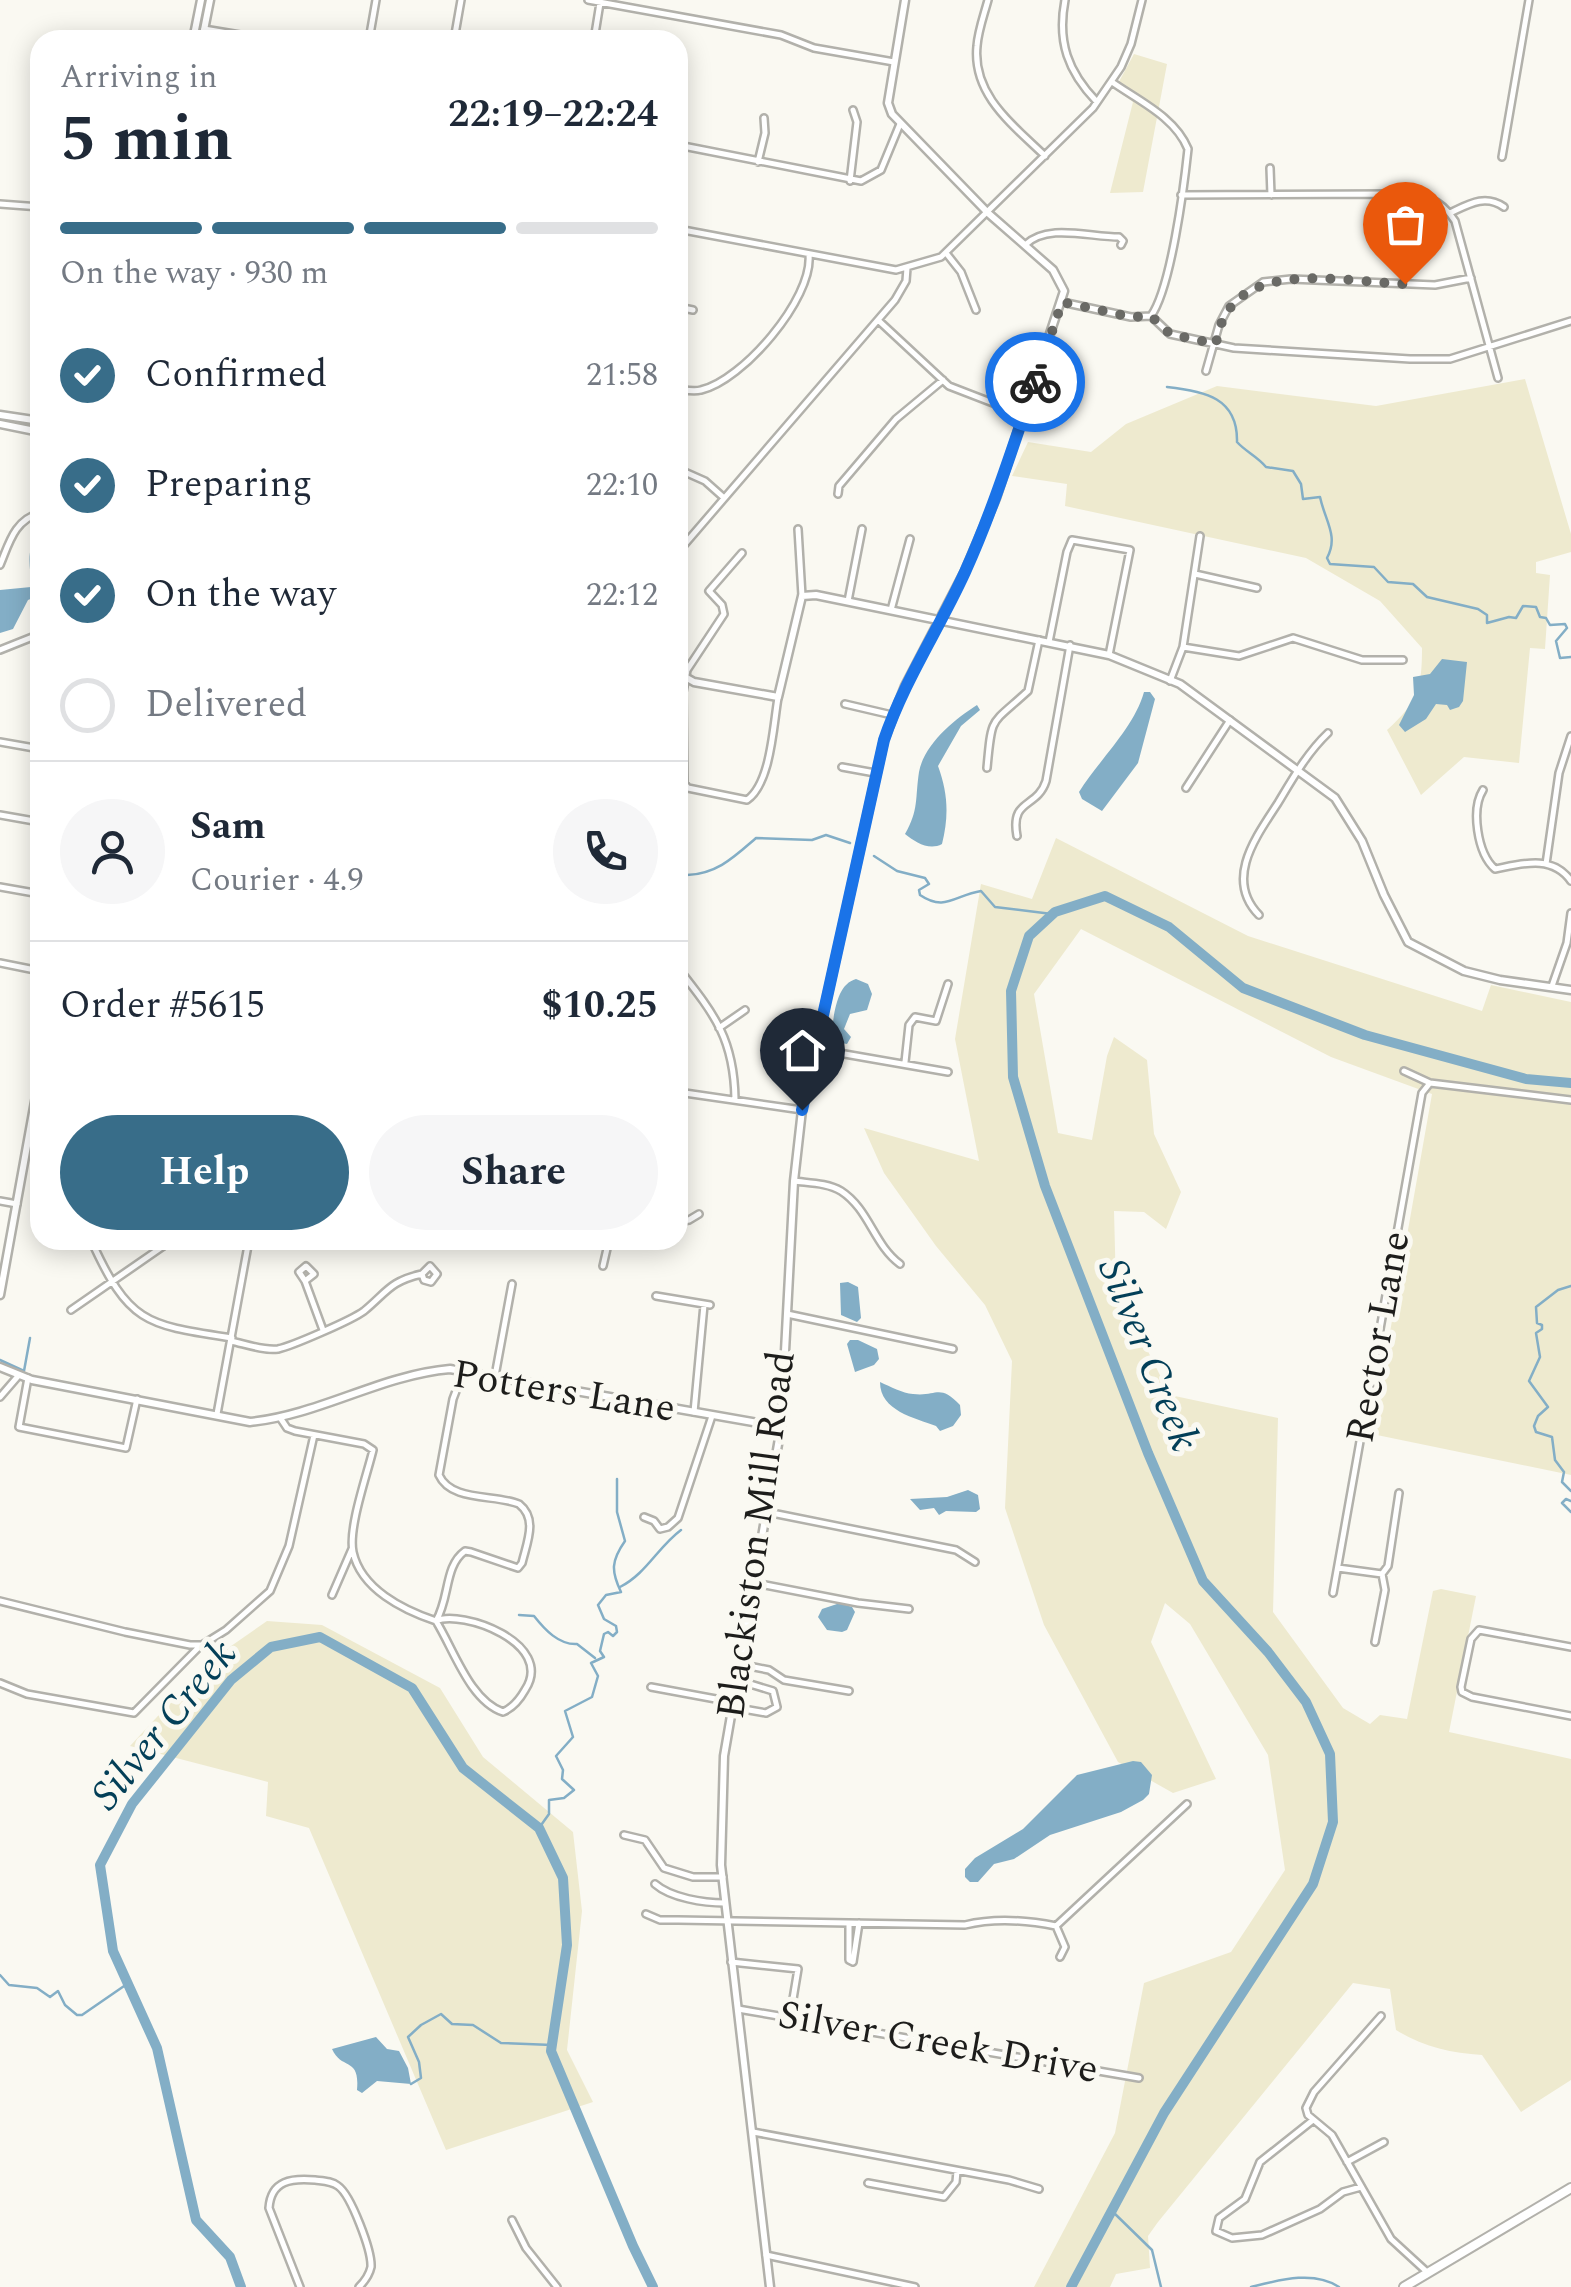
<!DOCTYPE html>
<html lang="en">
<head>
<meta charset="utf-8">
<style>
  body { margin:0; font-family:Spectral,serif; background:#f6f6f7; color:#1f2937; height:100vh; display:flex; flex-direction:column; font-size:38px; white-space:nowrap }
  * { box-sizing:border-box; margin:0 }
  p { font-size:32px; color:#747a83 }
  .icon { flex:none; width:55px; height:55px; fill:none; stroke:currentColor; stroke-width:2; stroke-linecap:round; stroke-linejoin:round }
  .map { position:relative; flex:1; overflow:hidden }
  .drawer { position:absolute; left:30px; top:30px; width:658px; height:1220px; display:flex; flex-direction:column; background:#fff; border-radius:30px; box-shadow:0 5px 25px #0003 }
  .drawer>* { flex:none }
  .pin { position:absolute; display:grid; place-items:center; width:85px; height:85px; color:#fff; margin:-102px -42px; border-radius:50% 50% 50% 0; rotate:-45deg; box-shadow:0 0 10px #0007 }
  .pin .icon { rotate:45deg }
  .courier { position:absolute; display:grid; place-items:center; width:100px; height:100px; margin:-50px; border:8px solid #1a73e8; border-radius:50%; background:#fff; color:#222; box-shadow:0 2px 12px #0007 }
  .head em { font-style:normal; font-weight:700 }
  .head div { display:flex; flex-direction:column-reverse }
  .head { display:flex; align-items:center; justify-content:space-between; height:170px; padding:0 30px }
  h1 { font-size:65px; font-weight:700; line-height:75px }
  .bar { display:grid; grid-template-columns:repeat(4,1fr); gap:15px 10px; align-content:center; height:120px; padding:0 30px }
  .bar i { height:12px; border-radius:8px; background:#e0e1e3 }
  .bar .selected { background:#386d89 }
  .bar p { grid-column:span 4 }
  .line { display:flex; align-items:center; gap:25px; padding:0 30px; border-top:2px solid #e0e1e3 }
  .line div { flex:1 }
  .round { display:grid; place-items:center; flex:none; width:105px; height:105px; border-radius:52px; background:#f6f6f7 }
  ol { padding:0 30px; list-style:none }
  li { display:flex; align-items:center; gap:30px; height:110px }
  li p { margin-inline-start:auto }
  li .icon { padding:10px; border-radius:50%; background:#386d89; color:#fff; stroke-width:4 }
  li:last-child { color:#747a83 }
  li i { width:55px; height:55px; border:5px solid #e0e1e3; border-radius:50% }
  .action { display:flex; gap:20px; margin-top:auto; padding:20px 30px }
  .action a { flex:1; height:115px; border-radius:60px; background:#386d89; color:#fff; font-size:40px; font-weight:700; line-height:115px; text-align:center }
  .action a+a { background:#f6f6f7; color:#1f2937 }
  .map>svg:first-child { display:block }
  .green { fill:#eeeacf }
  .water { fill:#83aec6 }
  .lines { fill:none; stroke-linecap:round; stroke-linejoin:round }
  .stream { stroke:#83aec6; stroke-width:2.5 }
  .river { stroke:#83aec6; stroke-width:10 }
  .street-casing { stroke:#b2b1ab; stroke-width:10 }
  .secondary-casing { stroke:#b2b1ab; stroke-width:11 }
  .primary-casing { stroke:#b2b1ab; stroke-width:12 }
  .street { stroke:#fff; stroke-width:5 }
  .secondary { stroke:#fff; stroke-width:6 }
  .primary { stroke:#fff; stroke-width:8 }
  .done { stroke:#6a6a66; stroke-width:10; stroke-dasharray:0 18 }
  .route { stroke:#1a73e8; stroke-width:12 }
  .labels { text-anchor:middle; dominant-baseline:central; stroke-width:10; stroke-linejoin:round; paint-order:stroke }
  .street-label { font-size:40px; fill:#1d1d1b; stroke:#faf9f2 }
  .water-label { font-size:42px; font-style:italic; fill:#033f58; stroke:#faf9f2 }
</style>
</head>
<body>
<div class="map">
<svg width="1571" height="2287" viewBox="0 0 1571 2287">
  <rect width="100%" height="100%" fill="#faf9f2"/>
  <path class="green" d="M1134 54 1167 64 1143 192 1110 193 1133 102 1115 89Z
    M1525 379 1571 534V552L1536 562V573L1550 575 1545 649 1530 648 1519 763 1464 757 1421 795 1387 730C1418 702 1422 688 1422 648L1380 601 1306 558 1065 506 1067 484 1012 476 1028 442 1091 452 1126 424 1217 386 1376 406Z
    M1056 838 1248 936 1482 1011 1491 985 1571 1002V1475L1372 1434 1432 1094 1331 1057 1081 929 1034 994 1058 1133 1092 1140 1107 1056 1114 1037 1147 1060 1154 1134 1181 1192 1166 1229 1144 1212 1114 1211 1116 1288 1170 1395 1278 1418 1273 1612 1343 1708 1370 1724 1380 1715 1407 1719 1433 1591 1441 1589 1476 1596 1449 1732 1571 1759V2080L1521 2112 1482 2055C1451 2053 1423 2047 1396 2030L1390 1989 1353 1983 1158 2222 1148 2236 1150 2268 1116 2274 1110 2287H1034L1115 2133 1144 1983 1231 1952 1285 1870 1268 1755 1190 1624 1165 1603 1151 1642 1216 1779 1173 1793 1118 1762 1044 1625 1005 1508 1012 1361 985 1305 936 1246 884 1173 864 1128 979 1161 955 1039 981 884 1032 899Z
    M267 1621 322 1625 440 1688 483 1757 573 1832 582 1911 567 2050 593 2102 446 2150 309 1828 266 1816 268 1782 130 1746 208 1662Z"/>
  <path class="water" d="M40 533V595L28 600 13 629 0 633V590L31 587C31 565 24 550 40 533Z
    M1442 659 1467 662 1463 701 1459 707 1450 710 1447 705 1436 704 1426 719 1405 732 1399 725 1414 695 1413 677 1430 674Z
    M1144 692H1150L1155 699 1138 763 1102 811 1082 799 1079 792C1099 760 1134 728 1144 692Z
    M977 705 980 710 961 726 938 766C948 793 949 816 942 844 929 851 915 842 905 834 919 810 915 798 919 772 924 744 955 719 977 705Z
    M856 979 868 984 872 994 867 1010 850 1014 844 1029 851 1037 847 1044 830 1041C834 1021 834 985 856 979Z
    M848 1282 858 1287 861 1318 857 1322 841 1315 840 1283Z
    M850 1340H858L877 1349 879 1359 874 1365 855 1372 847 1344Z
    M880 1382C891 1387 902 1393 913 1394 937 1397 939 1383 960 1405L961 1415 953 1426 940 1431 936 1426C915 1418 880 1411 880 1382Z
    M968 1490 978 1495 980 1509 976 1512 946 1511 939 1515 934 1508 920 1510 910 1499 947 1497Z
    M840 1603 852 1607 855 1612 847 1630 842 1632 827 1630 818 1617 822 1609Z
    M1133 1761 1141 1762 1152 1775 1149 1794 1143 1800 1121 1812 1050 1835 1014 1859 994 1864 978 1882H970L965 1877V1869L975 1858 1023 1829 1077 1775Z
    M376 2037 387 2049 399 2051 408 2068 411 2084 377 2081 362 2093 357 2090C360 2056 342 2071 332 2049Z"/>
  <g class="lines">
    <path class="stream" d="M1167 387C1205 391 1238 398 1237 442 1246 452 1257 456 1266 467L1293 471 1301 484 1303 499 1320 497C1325 521 1339 536 1327 558L1330 564 1374 567 1388 582 1413 584 1427 597 1478 609 1487 615V623L1509 617 1516 618 1523 606 1536 607 1540 617 1546 618 1550 625 1565 624 1567 628 1556 641 1560 658 1571 657
      M874 856 897 871 925 878 929 884 919 890 920 895C945 912 955 895 981 891L995 907 1052 914
      M678 868 687 875C717 874 734 857 756 838L812 840 826 835 850 843
      M1571 1286 1558 1290 1536 1307 1537 1323 1542 1325V1329L1536 1333 1540 1357 1529 1381 1548 1407 1538 1416 1534 1426 1536 1432 1552 1437 1555 1460 1564 1472 1562 1482 1571 1491
      M0 1360 24 1371 30 1338
      M1571 1501 1566 1499 1562 1503 1571 1512
      M620 1587C646 1574 658 1547 681 1530
      M519 1615 534 1616C545 1630 559 1645 577 1644L595 1658
      M539 1828 549 1814V1800L564 1798 574 1790 562 1779 563 1770 556 1756 573 1737 565 1711 592 1697 598 1676 591 1663 604 1657 600 1651 604 1634 608 1632 613 1636 617 1632 616 1626 604 1619 598 1605 606 1595 621 1592C611 1571 611 1561 625 1541L617 1512V1479
      M0 1975 9 1985 37 1988 50 1997 58 1991 65 2005 77 2015H82L127 1984
      M411 2084 421 2078 419 2062 408 2037 421 2025 441 2014 452 2024 473 2025 501 2043 552 2045
      M1112 2211 1152 2250 1161 2287
      M1251 2287C1279 2280 1314 2270 1339 2287"/>
    <path class="river" d="M241 2287 230 2257 196 2220 157 2048 113 1951 100 1865 132 1804 231 1680 271 1647 320 1637 412 1688 463 1768 539 1828 563 1878 567 1945 551 2051 633 2246 653 2287
      M1071 2287 1164 2113 1313 1884 1333 1822 1330 1754 1306 1702 1268 1652 1203 1581 1148 1453 1045 1186 1013 1077 1011 991 1029 936 1055 912 1105 896 1169 927 1243 988 1365 1035 1526 1079 1571 1083"/>
    <g class="street-casing">
      <path id="street" d="M588 0 781 35 814 48 894 62
        M988 0C984 15 978 31 977 46 972 95 1013 125 1045 156
        M1065 0C1057 42 1068 72 1097 102
        M204 29 270 40
        M369 40 376 0
        M454 40 461 0
        M594 40 600 3
        M1112 82C1139 101 1175 117 1188 149 1184 187 1171 288 1151 316
        M678 145 861 181 881 170 900 124
        M1502 157 1529 0
        M758 162 765 133 764 118
        M1270 168 1271 195
        M850 181 857 122 853 110
        M1181 195 1393 194C1421 195 1439 196 1455 221L1498 378
        M0 204 40 207
        M1450 213C1469 204 1485 194 1504 207
        M678 229 896 270 941 257 1093 108 1121 67 1131 44 1142 0
        M1025 245C1047 223 1089 237 1119 237L1123 241 1121 245
        M946 253 961 272 976 310
        M1062 302 1131 317 1151 316 1170 334 1234 348 1410 359H1450L1571 321
        M678 307 693 310
        M878 320 949 386 1024 415
        M1206 371 1219 325 1229 306 1263 282 1291 279 1435 285 1471 278
        M678 389C686 390 693 392 701 390 742 381 813 299 809 255
        M678 469 705 481 723 497
        M838 494 839 486 896 419 943 380
        M798 529 802 596
        M678 552 895 300 906 281 907 268
        M742 553 709 591 722 605 724 614 687 670 683 692 684 783 688 788 747 800C771 783 773 727 778 698
        M0 565C9 544 14 520 40 513
        M1195 574 1257 588
        M848 601 862 529
        M891 610 910 539
        M1049 642 1067 552 1072 540 1130 550 1109 655
        M1183 647 1239 656 1293 638 1362 660H1403
        M0 650 40 634
        M1170 681 1183 647 1200 536
        M845 704 892 715
        M0 742 40 749
        M842 767 875 773
        M987 768C992 714 990 726 1028 691L1039 640
        M1186 788 1230 720
        M1483 790C1471 809 1477 853 1495 869 1521 864 1552 854 1571 881
        M0 815 40 822
        M1017 836C1010 798 1037 809 1046 781L1070 645
        M1546 864 1559 773 1571 736
        M0 887 40 894
        M1259 915C1224 879 1256 837 1278 803 1293 778 1307 753 1328 733
        M0 963 40 971
        M678 968C714 1014 734 1038 735 1099
        M1552 986 1567 943 1571 913
        M719 1028 745 1010
        M816 1049 948 1072
        M905 1062 909 1025 915 1017 936 1021 948 984
        M1404 1071 1430 1083 1571 1100
        M678 1092 802 1110
        M794 1181C809 1183 828 1183 841 1191 869 1209 874 1245 900 1264
        M0 1201 17 1204
        M678 1222 689 1220 699 1214
        M91 1240C129 1324 146 1325 232 1338
        M603 1266 609 1240
        M305 1281 299 1272 306 1266 314 1274 305 1281 323 1330
        M656 1296 710 1305
        M71 1310 162 1247 167 1240
        M787 1314 953 1349
        M231 1341C245 1344 264 1351 278 1349 292 1346 352 1320 364 1311 387 1292 390 1281 422 1274L424 1280 431 1282 437 1274 430 1266 422 1274
        M495 1376 512 1284
        M28 1378 19 1427 126 1448 137 1399
        M0 1397 19 1375
        M694 1412 704 1305
        M217 1414 249 1240
        M281 1419 287 1428 295 1431 364 1444 373 1450C367 1475 348 1528 353 1552 361 1589 403 1610 436 1621 461 1609 556 1643 525 1690 520 1699 512 1708 503 1712 470 1701 454 1650 436 1621 450 1598 444 1566 465 1551L471 1552 518 1568 522 1563C527 1542 538 1519 519 1504 495 1494 451 1502 439 1475L453 1399 464 1370
        M767 1512 956 1550 975 1562
        M644 1517 654 1521 660 1529 668 1527 678 1518 712 1416
        M1338 1568 1382 1574 1385 1590 1375 1642
        M1382 1574 1388 1566 1399 1493
        M755 1583 858 1603 909 1609
        M1333 1593 1422 1093 1430 1083
        M332 1595 352 1549
        M0 1601 125 1632 190 1645H202L226 1630 270 1591 289 1546 314 1435
        M1571 1647 1479 1630 1471 1639 1461 1687 1462 1692 1472 1697 1571 1716
        M739 1664 769 1670 784 1680 849 1691
        M0 1683 27 1694 134 1713 200 1646
        M651 1687 732 1702
        M732 1707 766 1713 777 1707 773 1691 737 1680
        M624 1835 645 1840 664 1868 693 1877H723
        M655 1884C671 1898 704 1903 725 1903
        M646 1914 660 1920H678L965 1925C994 1918 1026 1920 1056 1926L1065 1947 1060 1957
        M849 1923V1960L853 1962 859 1923
        M1056 1926 1187 1804
        M731 1962 798 1969 790 2017
        M738 2009 1139 2078
        M1381 2016 1314 2092 1306 2108 1308 2115 1332 2135 1391 2239 1427 2272
        M1313 2120 1260 2162 1245 2199 1219 2218 1216 2231 1232 2238 1262 2235 1320 2209 1343 2192 1361 2187
        M753 2132 1009 2180 1039 2189
        M1347 2162 1384 2142
        M868 2183 944 2197 956 2182 957 2171
        M512 2220 526 2248 557 2287
        M766 2255 915 2287
        M300 2287 269 2208C271 2180 292 2178 315 2180 324 2181 332 2181 338 2186 351 2195 372 2251 371 2267 369 2276 365 2281 359 2287"/>
    </g>
    <g class="secondary-casing">
      <path id="secondary" d="M193 40 201 0
        M202 40 210 0
        M0 415 40 421
        M0 424 40 432
        M678 673 694 682 778 697 802 596 816 595 1109 655 1180 684 1335 798 1362 841 1384 895 1408 942 1464 971 1500 980 1571 990
        M0 1295 40 1074
        M0 1367 32 1380 250 1422C319 1415 381 1375 450 1369L781 1427
        M770 2287 721 1865 724 1756 781 1427 794 1181 802 1110 884 740 905 686 965 571 996 498 1064 291 1053 270 988 213 892 114 888 103 905 0"/>
    </g>
    <g class="primary-casing">
      <path id="primary" d="M1404 2287 1571 2188"/>
    </g>
    <use href="#street" class="street"/>
    <use href="#secondary" class="secondary"/>
    <use href="#primary" class="primary"/>
  </g>
  <g class="lines">
    <path class="done" d="M1035 382 1062 302 1131 317 1151 316 1170 334 1216 344C1229 254 1339 282 1405 284"/>
    <path class="route" d="M802 1110 884 740C904 681 939 629 965 572 993 510 1013 446 1035 382"/>
  </g>
  <g class="labels">
    <g class="street-label">
      <text transform="translate(1379 1337) rotate(-80)">Rector Lane</text>
      <text transform="translate(564 1392) rotate(9)">Potters Lane</text>
      <text transform="translate(757 1535) rotate(-82)">Blackiston Mill Road</text>
      <text transform="translate(938 2043) rotate(10)">Silver Creek Drive</text>
    </g>
    <g class="water-label">
      <text transform="translate(1148 1355) rotate(68)">Silver Creek</text>
      <text transform="translate(164 1725) rotate(-51)">Silver Creek</text>
    </g>
  </g>
</svg>
<div class="pin" style="left:1405px;top:284px;background:#ea580c"><svg class="icon" aria-label="bag" viewBox="0 0 24 24"><path d="M5 8h14l-1 12H6zM9 8a3 3 0 0 1 6 0"/></svg></div>
<div class="pin" style="left:802px;top:1110px;background:#1f2937"><svg class="icon" aria-label="home" viewBox="0 0 24 24"><path d="M3 11l9-7 9 7M6 9v11h12V9"/></svg></div>
<div class="courier" style="left:1035px;top:382px"><svg class="icon" aria-label="bike" viewBox="0 0 24 24"><circle cx="6" cy="16" r="4"/><circle cx="18" cy="16" r="4"/><path d="M6 16l4-8h5l3 8M10 8l3 8H6M13 5h3"/></svg></div>
<section class="drawer">
<div class="head"><div><h1>5 min</h1><p>Arriving in</p></div><em>22:19–22:24</em></div>
<div class="bar"><i class="selected"></i><i class="selected"></i><i class="selected"></i><i></i><p>On the way · 930 m</p></div>
<ol>
<li><svg class="icon" aria-label="check" viewBox="0 0 24 24"><path d="M5 12l5 5 9-10"/></svg>Confirmed<p>21:58</p></li>
<li><svg class="icon" aria-label="check" viewBox="0 0 24 24"><path d="M5 12l5 5 9-10"/></svg>Preparing<p>22:10</p></li>
<li><svg class="icon" aria-label="check" viewBox="0 0 24 24"><path d="M5 12l5 5 9-10"/></svg>On the way<p>22:12</p></li>
<li><i></i>Delivered</li>
</ol>
<div class="line" style="height:180px"><a class="round"><svg class="icon" aria-label="person" viewBox="0 0 24 24"><circle cx="12" cy="8" r="4"/><path d="M4 21q1-7 8-7t8 7"/></svg></a><div><b>Sam</b><p>Courier · 4.9</p></div><a class="round"><svg class="icon" aria-label="phone" viewBox="0 0 24 24"><path d="M5 4h4l2 5-3 2q2 4 5 5l2-3 5 2v4C11 20 4 13 5 4z"/></svg></a></div>
<div class="line" style="height:130px"><div>Order #5615</div><b>$10.25</b></div>
<div class="action"><a>Help</a><a>Share</a></div>
</section>
</div>
</body>
</html>
